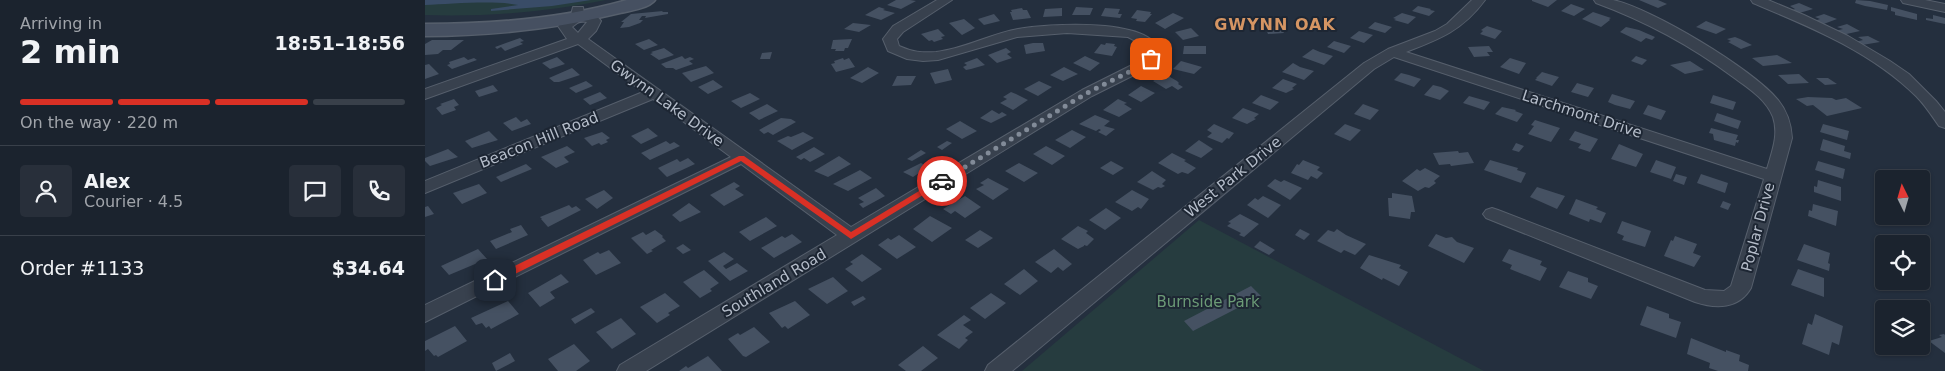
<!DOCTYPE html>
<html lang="en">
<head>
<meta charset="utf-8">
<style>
  body { margin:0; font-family:"DejaVu Sans",sans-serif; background:#282f3a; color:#f1f3f6; height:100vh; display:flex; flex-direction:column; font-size:19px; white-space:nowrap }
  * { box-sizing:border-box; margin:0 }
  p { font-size:16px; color:#a0a4aa }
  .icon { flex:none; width:28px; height:28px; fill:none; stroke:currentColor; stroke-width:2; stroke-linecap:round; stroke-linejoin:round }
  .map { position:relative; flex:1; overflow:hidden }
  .panel { display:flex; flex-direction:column; background:#1b232e; width:425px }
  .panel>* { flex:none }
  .needle { width:32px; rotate:355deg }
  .buttons { position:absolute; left:1450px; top:170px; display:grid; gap:10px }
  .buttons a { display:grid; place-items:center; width:55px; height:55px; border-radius:5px; background:#1b232e; box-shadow:0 1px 4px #0004,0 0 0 1px #39404a; font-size:25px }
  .pin { position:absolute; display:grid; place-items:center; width:42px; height:42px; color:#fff; margin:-21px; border-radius:10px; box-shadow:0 2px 8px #0006 }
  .courier { position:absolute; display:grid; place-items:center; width:50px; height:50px; margin:-25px; border:4px solid #d93025; border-radius:50%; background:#fff; color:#222; box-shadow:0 1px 6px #0007 }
  .summary em { font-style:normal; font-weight:600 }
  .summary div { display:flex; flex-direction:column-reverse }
  .summary { display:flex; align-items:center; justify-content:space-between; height:85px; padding:0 20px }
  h1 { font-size:32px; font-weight:600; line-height:38px }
  .bar { display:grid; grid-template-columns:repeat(4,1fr); gap:8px 5px; align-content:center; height:60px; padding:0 20px }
  .bar i { height:6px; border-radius:4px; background:#39404a }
  .bar .current { background:#d93025 }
  .bar p { grid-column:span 4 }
  .line { display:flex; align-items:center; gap:12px; padding:0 20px; border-top:1px solid #39404a }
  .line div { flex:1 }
  .round { display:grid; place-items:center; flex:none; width:52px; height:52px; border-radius:5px; background:#282f3a }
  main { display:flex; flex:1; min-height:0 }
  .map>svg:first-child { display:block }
  .green { fill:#263c3f }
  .water { fill:#394c67 }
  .building { fill:#455162 }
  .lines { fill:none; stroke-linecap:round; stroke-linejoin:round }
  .minor-casing { stroke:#565f6c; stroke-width:2 }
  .secondary-casing { stroke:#565f6c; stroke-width:3 }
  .minor { fill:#38414e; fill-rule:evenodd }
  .secondary { fill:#465061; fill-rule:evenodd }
  .route { fill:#d93025 }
  .done { stroke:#828b98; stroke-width:5; stroke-dasharray:0 9 }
  .labels { text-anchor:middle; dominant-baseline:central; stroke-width:4; stroke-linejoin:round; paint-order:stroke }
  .street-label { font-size:15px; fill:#b4bcc9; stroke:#1d2633 }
  .park-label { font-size:15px; fill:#6b9a76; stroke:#1d2633 }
  .far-district-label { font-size:16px; font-weight:bold; letter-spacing:1px; fill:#d59563; stroke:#1d2633 }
</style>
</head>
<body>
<main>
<section class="panel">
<div class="summary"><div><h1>2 min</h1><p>Arriving in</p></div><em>18:51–18:56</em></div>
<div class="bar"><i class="current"></i><i class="current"></i><i class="current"></i><i></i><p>On the way · 220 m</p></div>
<div class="line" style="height:90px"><a class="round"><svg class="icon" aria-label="person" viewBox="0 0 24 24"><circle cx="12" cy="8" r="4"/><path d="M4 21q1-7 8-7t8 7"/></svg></a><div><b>Alex</b><p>Courier · 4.5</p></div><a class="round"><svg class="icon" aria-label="chat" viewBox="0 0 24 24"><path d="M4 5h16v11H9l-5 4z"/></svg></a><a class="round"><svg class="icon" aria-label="phone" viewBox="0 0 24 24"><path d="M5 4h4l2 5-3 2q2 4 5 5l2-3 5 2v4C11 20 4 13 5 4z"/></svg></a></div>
<div class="line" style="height:65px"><div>Order #1133</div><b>$34.64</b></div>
</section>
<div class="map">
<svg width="1520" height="371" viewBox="0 0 1520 371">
  <rect width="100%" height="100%" fill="#242f3e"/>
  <path class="green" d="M0 0H181C122 12 61 17 0 15Z
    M774 220 1059 371H597Z"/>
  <path class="water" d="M0 0H166L127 6 66 11V9L93 5C70 0 25 4 0 5Z"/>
  <path class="building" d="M471 0H485L491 1 476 9 462 5Z
    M1107 0H1132L1123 7 1107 1Z
    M1214 0H1233L1242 4 1233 8Z
    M1431 0 1445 1 1463 5 1462 10 1440 6 1430 3Z
    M1374 3 1388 9 1371 14 1365 11 1370 9 1365 6Z
    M1146 4 1160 9 1149 16 1136 11Z
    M993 6 1006 9 1005 10 1010 11 1004 16 987 11Z
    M454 7 460 9 458 10 470 13 456 20 440 15Z
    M651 7 668 8 665 15H647Z
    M1466 7 1492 14V20L1470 15V12L1466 11Z
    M597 8 598 10H602L606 18 588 20 585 12H587L586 10Z
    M637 8V16L618 17 620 9Z
    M680 8 695 9 693 14H697L695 18 676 16Z
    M712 10 726 12 725 14H727L720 22 711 21 712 19 706 18Z
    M238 11 237 12H243V14L220 18 221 16H217L214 20H218L215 23 204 27 195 28 199 22H196L206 14Z
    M1168 12 1186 18 1184 19 1185 20 1176 27 1157 19Z
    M748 13 759 18 740 29 730 23Z
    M977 13 991 17 983 24 969 20 971 19 968 18Z
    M569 14 575 21 559 25 553 19Z
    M1399 14 1412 19 1396 25 1389 21 1395 19 1390 17Z
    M1508 15 1520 18V24L1501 20V18L1508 19Z
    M539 19 550 28 537 35 524 23Z
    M1281 21 1301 29 1291 34 1271 27Z
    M950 22 967 27 960 33 943 28Z
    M428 23 446 25 434 32 419 29Z
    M1422 24 1435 31 1417 35 1410 31 1418 29 1412 27Z
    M851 26 853 30H857L859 33 843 34 840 27Z
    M1062 26 1077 31 1070 39 1055 34 1058 31 1056 30Z
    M1201 27 1214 30 1230 37 1227 40 1221 38 1216 42 1195 32Z
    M766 28 774 36 758 40 750 32Z
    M513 29 520 36 516 37 518 39 509 42 507 40 504 41 496 34Z
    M934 31 948 35 939 43 925 38Z
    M1443 36 1455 42 1437 45 1430 42 1438 40 1433 37Z
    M1310 37 1315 39 1327 45 1316 49 1303 42 1306 41 1302 39Z
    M95 38 99 41 95 42 98 44 80 51 76 47 72 49 70 47Z
    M224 39 233 45 219 50 210 44Z
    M427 39 423 48H420L419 51H410L411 49H406L408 40Z
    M7 40H39L26 50H18L13 54 0 55V44Z
    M909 41 926 46 919 53 902 47Z
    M608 43H618L620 51 601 54 599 45Z
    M681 43 690 44 689 46 692 47 687 56 669 53 676 44 680 45Z
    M759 46H781V54H758Z
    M1064 46 1068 52H1062L1065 56 1049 57 1043 47Z
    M239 48 249 55 234 60 225 54 228 53 226 52Z
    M581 48 586 52 582 54 587 58 572 63 563 55Z
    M888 49 895 52 908 56 899 65 877 57Z
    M347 52 345 59H335L337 53Z
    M1352 55 1367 63 1338 66 1327 58Z
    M257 56 260 59 265 57 269 59 264 61 268 64 251 70 248 68H241L236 64Z
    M660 56 675 63 665 71 648 63Z
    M1211 56 1222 60 1217 65 1206 61Z
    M39 57 43 60 49 58 52 60 27 69 22 65 25 64 24 62Z
    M132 57 140 64 125 69 117 63Z
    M418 58 419 60 424 58 430 67 411 72 406 64 410 63 409 61Z
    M552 58 560 65 546 69 541 70 538 67 542 65 539 63Z
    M1085 58 1101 63 1094 74 1075 67Z
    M756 61 777 67 769 74 748 69Z
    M1265 61 1279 70 1260 74 1245 65Z
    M868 63 875 67 889 71 879 80 857 72Z
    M4 64 14 74 0 79V65Z
    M281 66 289 73 266 82 257 73Z
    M443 67 454 73 437 83 425 78Z
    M639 67 653 74 638 81 625 75Z
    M147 68 155 75 134 82H129L124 78Z
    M523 69 527 80 510 84 505 73Z
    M1117 72 1134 77 1127 86 1110 80 1112 78H1111Z
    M738 73 752 81 754 83 753 84 758 87 753 90 747 86 741 89 728 81 733 78 731 77Z
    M976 73 984 75 996 79 989 87 969 80Z
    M1374 74 1384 83 1363 84 1353 75Z
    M472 76H491L486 85 467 86Z
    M1391 78H1403L1412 84 1400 85Z
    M858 79 872 84 867 88 869 89 861 93 847 88Z
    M288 80 298 87 283 94 273 87Z
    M161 81 168 86 151 93 144 88Z
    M614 81 627 87 613 96 599 89Z
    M1152 83 1169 88 1163 97 1146 92Z
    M68 85 73 91 54 97 50 91Z
    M1008 85 1016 87 1024 91 1015 100 999 95Z
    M716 86 730 93 716 102 703 95Z
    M175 92 182 98 165 105 158 99Z
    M586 92 591 94 603 100 588 110 575 103 582 99 578 97Z
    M325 93 335 99 316 108 306 101Z
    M1187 94 1210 101 1205 109 1190 105 1183 102Z
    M836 95 854 102 845 110 827 103Z
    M1288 95 1311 102 1308 110 1285 103Z
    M1044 96 1065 102 1059 110 1038 103Z
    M1383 97 1407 98 1411 100 1421 98 1437 108 1402 116 1388 105 1382 106 1371 99Z
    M29 99 34 105 29 107 31 110 17 115 11 108 17 105 15 104Z
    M693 99 702 103 699 104 707 109 694 117 678 110Z
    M342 104 353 111 334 120 324 113Z
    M938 104 954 110 945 120 929 114Z
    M1223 105 1241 111 1236 120 1218 114Z
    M1077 107 1091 110 1090 111 1098 114 1092 122 1070 114Z
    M818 108 834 114 829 118 831 119 822 124 807 118Z
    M567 110 574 114 577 112 582 115 566 123 555 118Z
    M1292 113 1316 121 1313 129 1289 121Z
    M670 115 685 121 679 126 690 129 681 136 673 132 676 130 674 129 671 131 654 124Z
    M91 117 96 122 102 119 106 124 87 131 78 123Z
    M356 118 366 119 371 122 348 135 343 132 339 134 334 130Z
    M1110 120 1135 128 1126 142 1103 134 1109 126 1106 125Z
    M535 121 552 131 537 139 521 129Z
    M789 124 809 133 804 139 802 138 797 143 782 137 787 133 782 130Z
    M920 124 936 130 925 141 909 134Z
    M1398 124 1424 131 1422 140 1395 132Z
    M223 128 233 136 216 144 206 136Z
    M1286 128 1313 135 1311 140H1314L1313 143 1311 142 1310 146 1289 140 1288 134 1284 133Z
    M647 130 661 137 645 148 630 140Z
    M64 131 73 140 47 148 40 141Z
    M1150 131 1173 139 1165 152 1153 148 1156 144 1144 140Z
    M177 132 185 138 181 140 183 142 176 145 174 143 167 146 159 138Z
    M378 132 389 138 367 150 352 141 363 136 366 137Z
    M1398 139 1420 146 1419 151 1426 153 1425 159 1395 150Z
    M774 140 788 149 776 158 760 151Z
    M241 141 245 144 249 142 255 146 225 160 216 153Z
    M522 141 527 143 517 150 512 147Z
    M1091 143 1099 146 1094 152 1087 150Z
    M1194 144 1218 154 1211 167 1186 159Z
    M142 146 150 152 139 157 144 162 131 168 116 157Z
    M621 146 640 156 627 165 608 154Z
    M389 147 400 154 385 162 379 158 376 160 371 157Z
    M23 149 33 157 5 166 0 161V158Z
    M496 150 501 153 487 161 482 159Z
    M1033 151 1034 153 1043 152 1049 163 1026 166 1025 164 1014 165 1008 153Z
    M747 153 761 160 759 161 771 168 763 174 757 172 753 174 733 163Z
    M414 156 426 164 403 177 389 171Z
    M263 158 270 164 242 177 233 168 252 159 255 162Z
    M878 160 895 167 892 170 898 173 892 179 886 176 883 180 866 173 872 164 874 165Z
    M1065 160 1093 168 1092 170 1101 173 1096 183 1059 170Z
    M1231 160 1251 167 1246 179 1225 172Z
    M686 161 699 168 688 175 675 168Z
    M1393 161 1420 169 1418 179 1390 170Z
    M496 163 503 167 488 177 478 172Z
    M594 163 613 173 599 182 580 171Z
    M101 164 107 169 76 182 71 177Z
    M1000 168 1015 176 1009 181 1011 183 1004 188 1000 187 993 191 977 181 992 169 995 171Z
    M435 170 447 178 423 191 408 184Z
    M727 171 741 180 737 184 740 186 736 188 733 187 728 190 712 182Z
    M1251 174 1262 177 1259 185 1248 181Z
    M1276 174 1303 183 1300 193 1272 183Z
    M563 178 584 189 568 200 551 189 559 185 555 183Z
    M850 179 856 182 859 180 877 188 865 200 842 186Z
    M1393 180 1416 187V201L1389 192V186L1392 187Z
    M309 182 315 186 310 189 319 195 299 206 285 195Z
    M54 184 62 193 37 204 28 193Z
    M1112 187 1140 196 1132 209 1105 197Z
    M451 188 460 196 438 208 434 204 439 202 433 198Z
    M179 190 188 198 172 209 160 199Z
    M707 190 724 199 716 209 713 207 707 211 690 202Z
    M967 193 987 196 990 212H986L985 219 964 216 963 198H967Z
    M540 196 556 207 540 218 530 211 526 214 518 209Z
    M838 196 856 205 843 218 822 205 830 198 833 200Z
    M1151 199 1173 207 1171 209 1181 213 1176 223 1165 219 1164 222 1144 214Z
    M1298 201 1306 204 1303 210 1295 207Z
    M264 203 276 212 255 222 247 215Z
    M1388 204 1413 211 1411 226 1383 216 1384 210 1387 211Z
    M144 205 147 208 151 206 156 210 123 227 116 219H117L115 217Z
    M3 206 9 214 0 217V207Z
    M681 208 696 218 680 230 664 220Z
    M815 214 834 224 819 237 814 235 816 233 802 226 806 223 803 222Z
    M505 216 527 228 507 242 488 229Z
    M341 217 352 226 325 241 314 232Z
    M1197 221 1226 231 1220 247 1197 240 1199 236 1192 233Z
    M96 225 103 235 71 249 65 241 87 232 85 229Z
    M653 226 663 231 661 233 669 239 662 246 659 245V246L653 249 636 239Z
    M875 229 885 234 879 240 870 235Z
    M912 229 921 235 941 244 930 255 919 250 916 253 892 241 903 230 909 232Z
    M230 230 238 236 237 237 241 241 226 250 228 251 222 254 206 238 218 232 221 235Z
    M555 230 568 238 553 248 540 240Z
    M367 234 377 242 349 258 336 248 357 236 360 238Z
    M1011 234 1021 238 1027 237 1032 242 1049 248 1039 263 1003 246Z
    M474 235 491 247 472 259 453 245 463 238 466 240Z
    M1250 236 1272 244 1268 253 1276 256 1269 267 1239 256 1246 240 1248 241Z
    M835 241 850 250 844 255 829 247Z
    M258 244 266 250 258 254 251 248Z
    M1379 244 1405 253 1403 263 1405 264 1404 271 1372 260Z
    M53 249 62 259 24 275 16 266Z
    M629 249 647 264 638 271 633 267 626 273 610 262Z
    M1084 249 1117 261 1115 265 1122 268 1115 281 1085 269 1087 265 1077 261Z
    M184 250 196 263 171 275 158 260 173 252 175 254Z
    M299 252 309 259 298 266 301 269 312 263 323 271 305 281 283 261Z
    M437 254 457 269 437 282 420 269 428 264 425 262Z
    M944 255 976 265 974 268 983 272 974 286 958 278 957 280 935 268Z
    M599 269 613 281 595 295 579 284Z
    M1373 269 1399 278V297L1366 285Z
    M279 270 294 283 285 289 287 291 275 298 258 282Z
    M1143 271 1163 278V282L1173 286 1166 299 1134 287Z
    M136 274 144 282 125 292 130 298 115 307 103 293Z
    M408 277 423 291 402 304 383 289Z
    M826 286 836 296 768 331 759 321Z
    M240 293 255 306 243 313 245 315 232 323 215 307Z
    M566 293 581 303 560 319 545 308Z
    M438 296 441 299 429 306 426 302Z
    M83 301 94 314 66 329 64 326 61 328 57 323 51 325 46 318Z
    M370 301 385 315 363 329 360 326 357 328 344 313Z
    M1222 306 1244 314V318L1256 322 1251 338 1215 325Z
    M166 308 170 312 150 324 146 319Z
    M1390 314 1418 326 1414 345 1407 342 1404 355 1377 344 1383 323 1387 325Z
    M539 315 546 320 538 325 548 332 540 338 543 340 534 349 512 335Z
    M196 318 211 334 187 349 171 332Z
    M30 326 42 341 13 357 11 355 9 356 3 349 0 351V341Z
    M329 327 345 342 321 357 318 356 303 339 313 333 315 335Z
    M1519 334 1520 335V353L1504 341 1517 337 1514 335Z
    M1266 338 1301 352V350L1315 355 1314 361 1324 365 1323 371H1293L1284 368 1285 363 1262 354Z
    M149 344 165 361 151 371H133L123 359Z
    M498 346 513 358 496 371H481L473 365Z
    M85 353 90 361 71 371 67 363Z
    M283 356 297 371H254L261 366 263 368Z"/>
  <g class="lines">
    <g class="minor-casing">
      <path id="minor" d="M512 0H527L478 32 472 39 474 46C487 52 497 53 511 52 539 49 565 34 593 29 618 24 733 16 734 54L725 67 667 96 221 371H192L195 365 412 235 316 164 0 322V305L306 157 228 99 0 193V181L218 92 153 44 0 99V89L142 39 133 26 146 15 148 7H158L159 14 171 15 176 21 171 31 163 39 426 227 657 90 715 61 720 54 719 47 716 44 703 37 642 33 592 37 513 60 498 61 482 59 463 51 458 39 468 26ZM155 21 162 22 153 33 147 27Z
        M1047 0H1060C1038 30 1015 39 981 52L1342 169C1347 151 1354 135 1348 117 1341 99 1323 88 1308 77 1265 45 1220 21 1171 3L1169 0C1175 0 1182 0 1188 0 1226 8 1328 69 1353 100 1362 111 1366 123 1367 138L1326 288C1314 309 1291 309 1270 302L1061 218 1058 214 1061 210 1067 208 1073 210 1280 290 1299 291 1306 286 1339 179 969 57 949 69 587 371H560L563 365 939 63 963 49 1010 31 1022 24Z
        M1326 0H1343L1379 15 1423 36 1465 61 1484 74 1511 101 1520 112V128L1514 126C1507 116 1500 105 1491 96 1445 51 1385 27 1328 3Z
        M1476 0H1500L1520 4V12L1478 3Z"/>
    </g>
    <g class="secondary-casing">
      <path id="secondary" d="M202 0H230C224 8 205 11 195 13 130 29 66 36 0 36V24C68 24 136 19 202 0Z"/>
    </g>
    <use href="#minor" class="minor"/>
    <use href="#secondary" class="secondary"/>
  </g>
  <path class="route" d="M314 156H319L426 232 514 179 521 181 426 239 316 161 74 282 70 283 66 280 67 277Z"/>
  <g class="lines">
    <path class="done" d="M517 181 662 93 720 64 726 59"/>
  </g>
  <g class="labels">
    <g class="street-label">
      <text transform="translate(242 103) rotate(36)">Gwynn Lake Drive</text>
      <text transform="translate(1157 114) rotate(18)">Larchmont Drive</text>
      <text transform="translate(114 140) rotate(-22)">Beacon Hill Road</text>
      <text transform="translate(808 177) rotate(-39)">West Park Drive</text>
      <text transform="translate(1333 227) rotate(-75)">Poplar Drive</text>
      <text transform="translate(349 283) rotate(-31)">Southland Road</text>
    </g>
    <g class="park-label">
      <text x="783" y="302">Burnside Park</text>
    </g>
    <g class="far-district-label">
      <text x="850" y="24">GWYNN OAK</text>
    </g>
  </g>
</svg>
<div class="buttons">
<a><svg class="needle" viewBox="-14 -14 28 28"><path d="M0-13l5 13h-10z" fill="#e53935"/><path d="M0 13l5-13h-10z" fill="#a0a4aa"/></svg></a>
<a><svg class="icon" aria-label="locate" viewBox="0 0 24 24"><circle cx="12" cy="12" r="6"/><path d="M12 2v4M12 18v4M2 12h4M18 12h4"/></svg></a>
<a><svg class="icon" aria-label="layers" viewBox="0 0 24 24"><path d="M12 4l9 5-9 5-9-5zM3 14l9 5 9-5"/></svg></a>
</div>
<div class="pin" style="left:726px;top:59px;background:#ea580c"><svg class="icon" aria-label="bag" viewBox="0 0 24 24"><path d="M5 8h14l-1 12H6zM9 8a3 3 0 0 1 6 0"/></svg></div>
<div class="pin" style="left:70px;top:280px;background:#1f2937"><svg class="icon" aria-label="home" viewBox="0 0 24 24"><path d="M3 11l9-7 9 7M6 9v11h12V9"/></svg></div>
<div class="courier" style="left:517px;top:181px"><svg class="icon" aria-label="car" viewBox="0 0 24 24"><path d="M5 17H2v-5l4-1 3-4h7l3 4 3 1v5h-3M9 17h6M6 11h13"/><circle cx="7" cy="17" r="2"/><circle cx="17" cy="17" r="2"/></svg></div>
</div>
</main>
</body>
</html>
